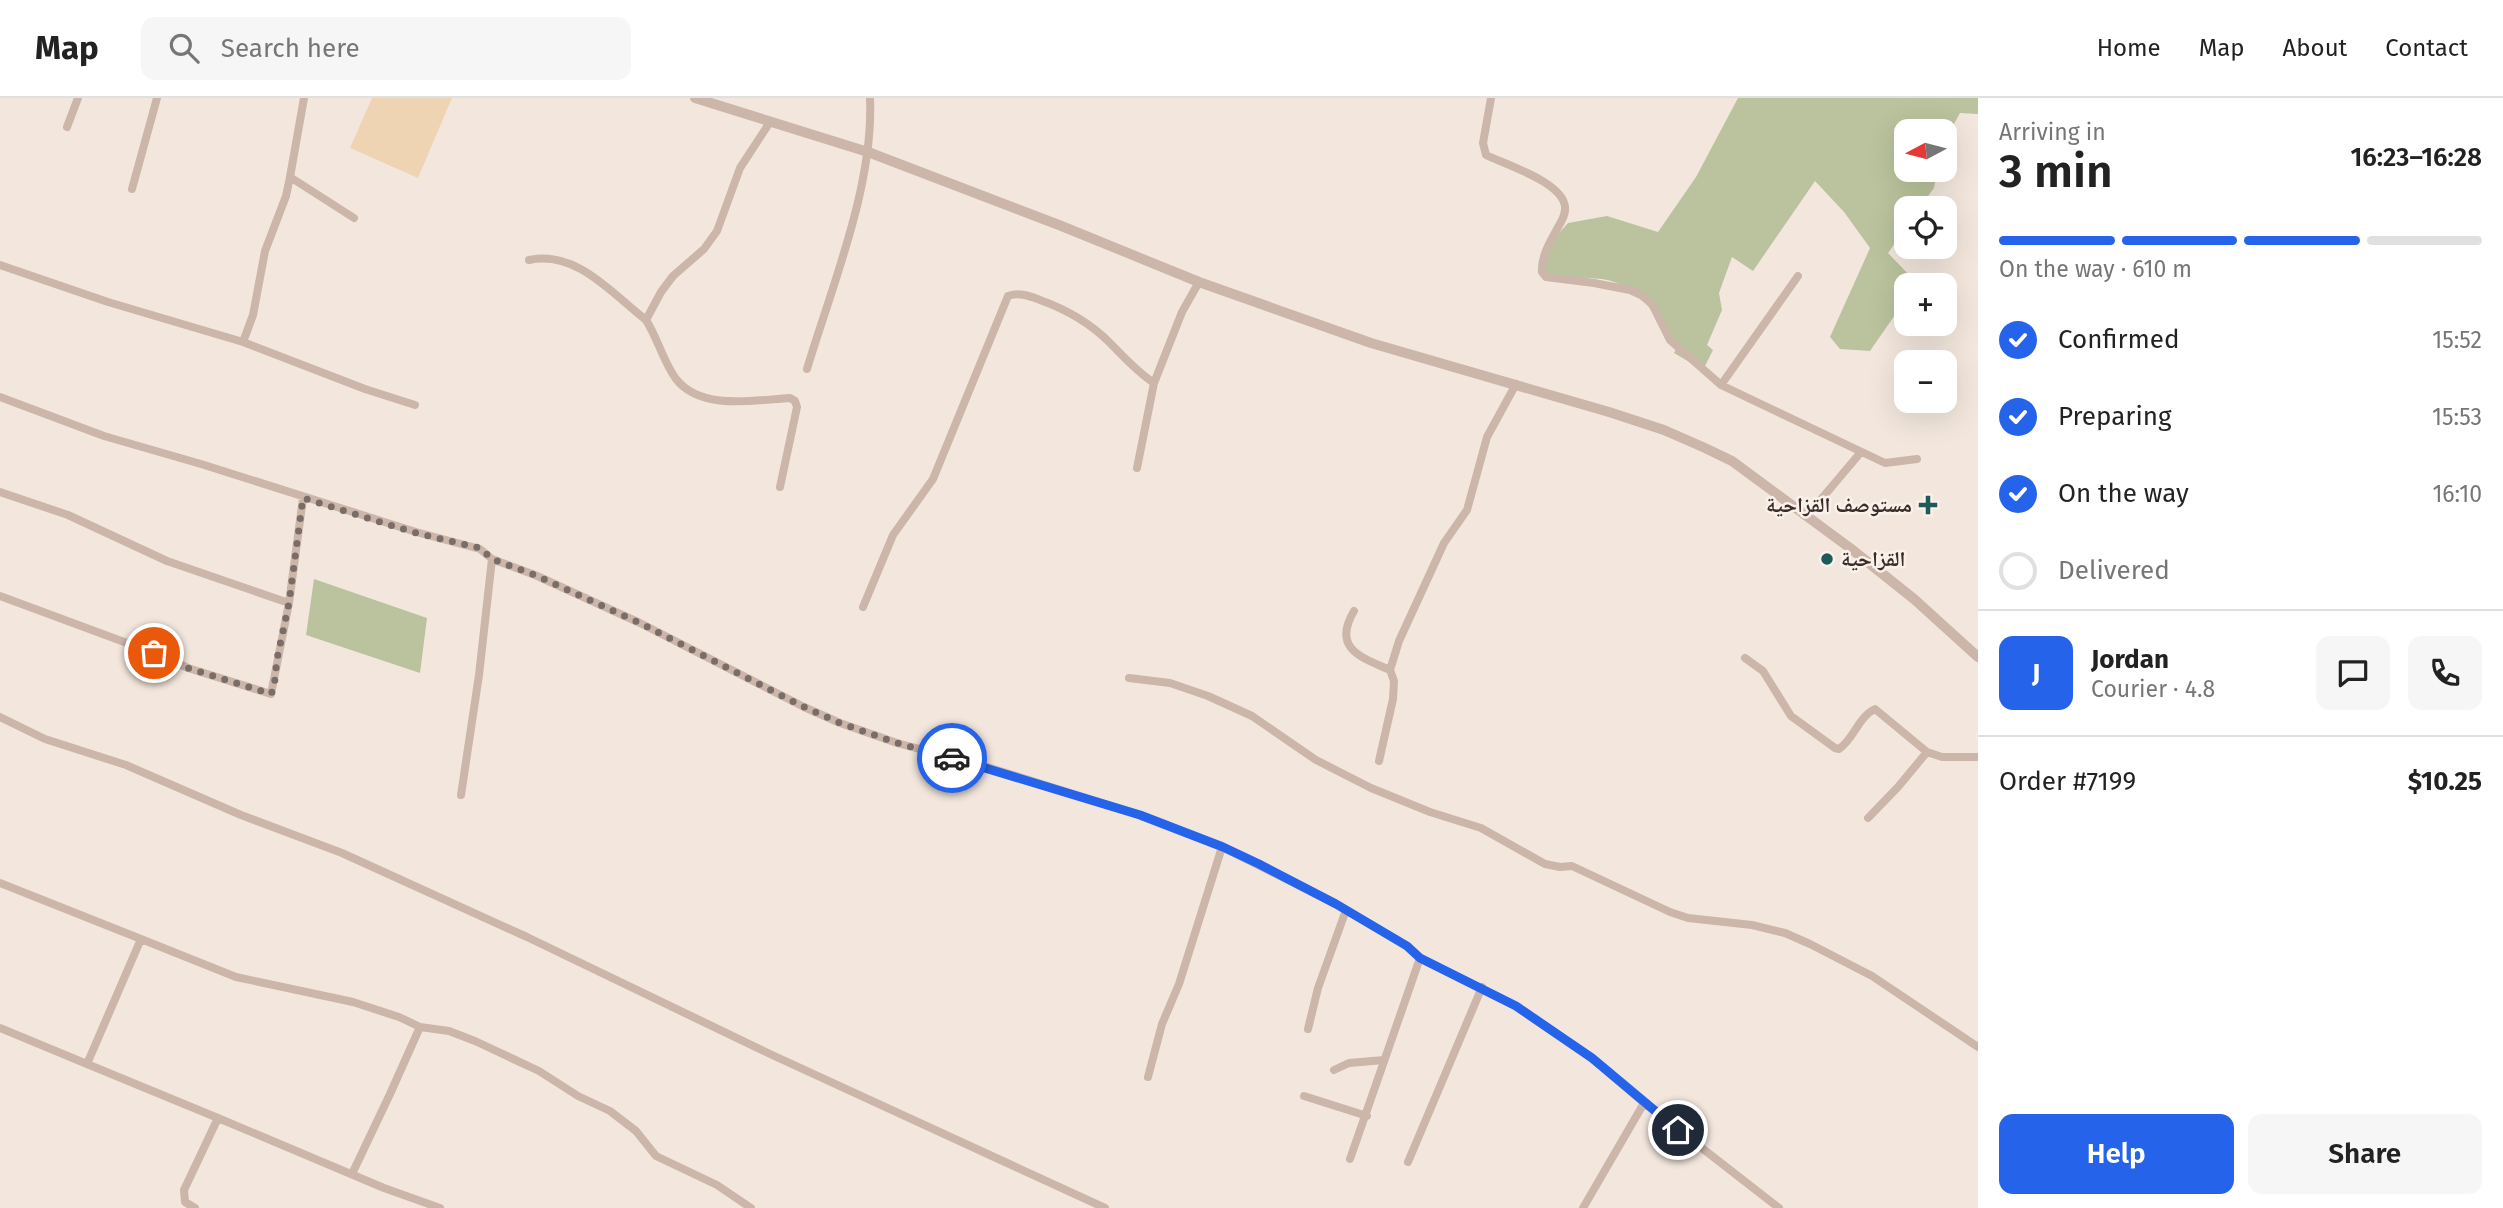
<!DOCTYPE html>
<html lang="en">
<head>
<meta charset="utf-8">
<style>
  body { margin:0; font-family:"Fira Sans","Noto Naskh Arabic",sans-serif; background:#f6f6f6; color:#222; height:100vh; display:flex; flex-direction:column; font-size:26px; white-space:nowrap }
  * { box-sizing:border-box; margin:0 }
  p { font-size:23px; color:#767676 }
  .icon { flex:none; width:38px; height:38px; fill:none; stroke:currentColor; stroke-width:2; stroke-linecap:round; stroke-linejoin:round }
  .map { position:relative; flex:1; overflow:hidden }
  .details { display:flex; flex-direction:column; background:#fff; width:525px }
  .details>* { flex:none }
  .needle { width:46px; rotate:263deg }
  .tools { position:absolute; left:1894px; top:21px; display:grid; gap:14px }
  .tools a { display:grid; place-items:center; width:63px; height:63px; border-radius:14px; background:#fff; box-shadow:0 7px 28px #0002; font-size:35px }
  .pin { position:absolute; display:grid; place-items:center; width:60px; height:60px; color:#fff; margin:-30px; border:4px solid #fff; border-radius:50%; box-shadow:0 2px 7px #0007 }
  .courier { position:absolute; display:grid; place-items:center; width:70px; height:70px; margin:-35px; border:5px solid #2563eb; border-radius:50%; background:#fff; color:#222; box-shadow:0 2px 9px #0007 }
  .overview em { font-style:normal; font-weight:600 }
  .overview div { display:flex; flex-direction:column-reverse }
  .overview { display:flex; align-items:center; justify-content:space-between; height:119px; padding:0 21px }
  h1 { font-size:46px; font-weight:600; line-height:52px }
  .bar { display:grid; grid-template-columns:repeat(4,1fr); gap:10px 7px; align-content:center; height:84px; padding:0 21px }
  .bar i { height:9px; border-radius:5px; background:#e0e0e0 }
  .bar .current { background:#2563eb }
  .bar p { grid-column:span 4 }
  .line { display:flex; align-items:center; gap:18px; padding:0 21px; border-top:2px solid #e0e0e0 }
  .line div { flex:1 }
  .round { display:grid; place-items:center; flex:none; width:74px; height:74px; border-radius:14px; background:#f6f6f6 }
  ol { padding:0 21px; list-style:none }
  li { display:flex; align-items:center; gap:21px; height:77px }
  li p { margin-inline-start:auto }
  li .icon { padding:7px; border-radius:50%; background:#2563eb; color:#fff; stroke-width:4 }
  li:last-child { color:#767676 }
  li i { width:38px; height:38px; border:4px solid #e0e0e0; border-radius:50% }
  .action { display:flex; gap:14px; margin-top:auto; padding:14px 21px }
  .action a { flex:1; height:80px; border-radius:14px; background:#2563eb; color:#fff; font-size:28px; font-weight:600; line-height:80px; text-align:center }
  .action a+a { background:#f6f6f6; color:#222 }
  header { display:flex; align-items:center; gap:42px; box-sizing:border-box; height:98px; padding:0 35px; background:#fff; border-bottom:2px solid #e0e0e0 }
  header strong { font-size:33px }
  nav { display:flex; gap:38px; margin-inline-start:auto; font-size:24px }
  .search { width:490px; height:63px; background:#f6f6f6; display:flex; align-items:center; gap:18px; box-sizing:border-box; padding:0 24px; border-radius:14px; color:#767676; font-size:26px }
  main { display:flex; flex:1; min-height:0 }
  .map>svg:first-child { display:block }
  .green { fill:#bac39d }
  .sand { fill:#efd4b4 }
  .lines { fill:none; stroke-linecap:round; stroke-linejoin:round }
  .minor { stroke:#ccb5a9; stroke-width:8 }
  .tertiary { stroke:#ccb5a9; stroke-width:10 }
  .done { stroke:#7a6d68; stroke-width:7; stroke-dasharray:0 12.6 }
  .route { stroke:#2563eb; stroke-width:9 }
  .poi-dot { fill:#1d5b59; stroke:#faf1ea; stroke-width:2.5 }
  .labels { text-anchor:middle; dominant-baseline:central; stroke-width:5; stroke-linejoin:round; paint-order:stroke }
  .poi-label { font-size:21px; font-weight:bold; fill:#392c29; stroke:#faf1ea; text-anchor:end }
</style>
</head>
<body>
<header>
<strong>Map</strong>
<div class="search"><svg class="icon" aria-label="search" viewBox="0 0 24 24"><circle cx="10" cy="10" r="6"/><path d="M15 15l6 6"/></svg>Search here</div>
<nav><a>Home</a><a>Map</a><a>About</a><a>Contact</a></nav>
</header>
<main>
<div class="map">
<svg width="1978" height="1110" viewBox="0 0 1978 1110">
  <rect width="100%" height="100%" fill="#f3e7dd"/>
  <path class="green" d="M1738 0H1978V16L1960 15 1944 44V33H1906V72H1937L1934 90 1919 110H1906V130L1888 155 1917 185 1915 187H1906V201L1870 253 1840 251 1830 239 1870 150 1844 114 1815 83 1753 173 1732 159 1719 195 1722 212 1707 247 1713 252 1703 272 1674 255 1677 249C1660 221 1638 186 1602 181 1584 179 1564 180 1546 179L1543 160 1550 145 1568 125 1607 118 1658 134 1696 79Z
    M314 481 427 520 420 575 306 537Z"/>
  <path class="sand" d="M372 0H452L418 80 350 50Z"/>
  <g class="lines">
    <path class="minor" d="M304 0 290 79 354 120
      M1491 0 1483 45 1486 57C1506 67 1563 84 1565 109 1566 118 1560 125 1556 133 1549 145 1541 160 1542 174L1546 179 1594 185 1630 192 1641 197 1652 206 1670 242 1721 287 1885 365 1917 361
      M67 29 78 0
      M132 91 157 0
      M529 162C577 152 612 196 646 222L661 194 673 178 704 151 717 133 740 70 770 24
      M0 167 108 204 243 244 253 217 265 153 286 98 290 79
      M646 222C658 241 663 263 676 281 701 313 755 302 790 300L795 303 797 309 780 389
      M243 244 365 291 415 307
      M807 271C832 188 874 87 870 0
      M1721 287 1798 178
      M0 299 104 338 201 366 416 434 480 451 492 461 535 477 640 525 804 609 840 625 897 645 984 668 1140 717 1222 749 1336 806 1407 848 1420 860 1516 908 1592 960 1644 1005 1779 1110
      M1137 370 1154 285 1182 214 1199 184
      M0 394 68 417 167 463 289 505 271 596 188 570 154 555 0 498
      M1807 418 1861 354
      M289 505 303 400
      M863 509 893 437 933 381 1008 198C1020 194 1029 198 1040 202 1065 211 1090 225 1109 244 1124 259 1136 273 1154 285
      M1354 513C1332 550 1360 559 1390 572
      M1745 560 1763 573 1791 618 1835 650 1839 651C1854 641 1858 619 1875 611L1927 654 1942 659H1978
      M1129 580 1170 585 1208 598 1252 618 1316 662 1371 690 1430 714 1481 730 1545 766 1560 769 1572 768 1670 814 1688 820 1752 827 1785 835 1810 846 1872 878 1978 949
      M0 619 45 641 126 667 241 717 342 755 527 839 770 956 1105 1110
      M1379 663 1393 601 1394 583 1390 572 1399 543 1444 445 1467 412 1487 339 1516 286
      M461 697 479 577 492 461
      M1868 720 1898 689 1927 654
      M0 785 141 841 87 966 0 930
      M141 841 236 879 353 904 399 919 420 929 449 933 475 943 539 973 578 998 610 1013 636 1033 656 1058 717 1087 751 1110
      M1308 931 1318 890 1346 812
      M87 966 218 1020 184 1092 185 1104 195 1110
      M1334 972 1349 965 1384 962
      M1148 979 1162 926 1179 886 1222 749
      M1304 998 1367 1018
      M218 1020 384 1090 440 1110
      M1350 1061 1420 860
      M1408 1064 1482 889
      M352 1076 390 996 420 929
      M1583 1110 1644 1005"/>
    <path class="tertiary" d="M695 0 868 54 1059 127 1199 184 1371 245 1609 314 1664 332 1705 350 1732 363 1850 450 1914 501 1978 559"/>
  </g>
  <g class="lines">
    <path class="done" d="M154 555 188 570 271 596 274 590 277 561 289 505 303 400 416 435 480 450 492 461 535 477 640 525 804 609 840 625 897 645 952 660"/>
    <path class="route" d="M952 660 1140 717 1223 749 1259 766 1336 806 1407 848 1420 860 1516 908 1592 960 1678 1032"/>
  </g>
  <g class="poi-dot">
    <path d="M1924.5 396.5h7v7h7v7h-7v7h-7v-7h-7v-7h7z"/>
    <circle cx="1827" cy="461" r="7"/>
  </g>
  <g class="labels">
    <g class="poi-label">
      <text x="1912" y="407">مستوصف القزاحية</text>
      <text x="1841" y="461" text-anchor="start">القزاحية</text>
    </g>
  </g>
</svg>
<div class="tools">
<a><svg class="needle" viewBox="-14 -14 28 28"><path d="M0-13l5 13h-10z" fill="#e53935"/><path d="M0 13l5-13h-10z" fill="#767676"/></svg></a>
<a><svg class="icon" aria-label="locate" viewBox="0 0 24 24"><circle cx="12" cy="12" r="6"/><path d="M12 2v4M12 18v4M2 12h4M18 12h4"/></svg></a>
<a>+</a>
<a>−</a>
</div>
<div class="pin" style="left:154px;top:555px;background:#ea580c"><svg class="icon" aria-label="bag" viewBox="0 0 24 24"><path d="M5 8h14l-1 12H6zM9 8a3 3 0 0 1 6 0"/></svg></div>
<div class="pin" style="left:1678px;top:1032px;background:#1f2937"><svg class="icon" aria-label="home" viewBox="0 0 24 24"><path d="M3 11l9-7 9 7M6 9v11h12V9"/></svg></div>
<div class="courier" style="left:952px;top:660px"><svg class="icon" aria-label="car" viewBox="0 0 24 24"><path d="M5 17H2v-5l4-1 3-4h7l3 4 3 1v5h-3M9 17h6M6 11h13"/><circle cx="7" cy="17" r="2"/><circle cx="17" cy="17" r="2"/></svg></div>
</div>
<section class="details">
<div class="overview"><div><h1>3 min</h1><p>Arriving in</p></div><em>16:23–16:28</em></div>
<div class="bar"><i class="current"></i><i class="current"></i><i class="current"></i><i></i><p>On the way · 610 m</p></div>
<ol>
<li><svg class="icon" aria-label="check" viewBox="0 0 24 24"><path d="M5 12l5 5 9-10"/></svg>Confirmed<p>15:52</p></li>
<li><svg class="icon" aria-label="check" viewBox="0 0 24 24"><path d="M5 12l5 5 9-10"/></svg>Preparing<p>15:53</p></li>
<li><svg class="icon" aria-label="check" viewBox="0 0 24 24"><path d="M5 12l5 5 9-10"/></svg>On the way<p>16:10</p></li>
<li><i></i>Delivered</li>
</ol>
<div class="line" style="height:126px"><b class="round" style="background:#2563eb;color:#fff">J</b><div><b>Jordan</b><p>Courier · 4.8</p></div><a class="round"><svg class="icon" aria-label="chat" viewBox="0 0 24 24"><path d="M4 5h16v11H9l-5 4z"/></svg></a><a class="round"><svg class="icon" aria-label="phone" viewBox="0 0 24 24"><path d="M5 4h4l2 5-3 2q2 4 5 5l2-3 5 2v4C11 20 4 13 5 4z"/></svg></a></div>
<div class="line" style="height:91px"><div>Order #7199</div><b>$10.25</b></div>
<div class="action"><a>Help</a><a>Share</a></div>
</section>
</main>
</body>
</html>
